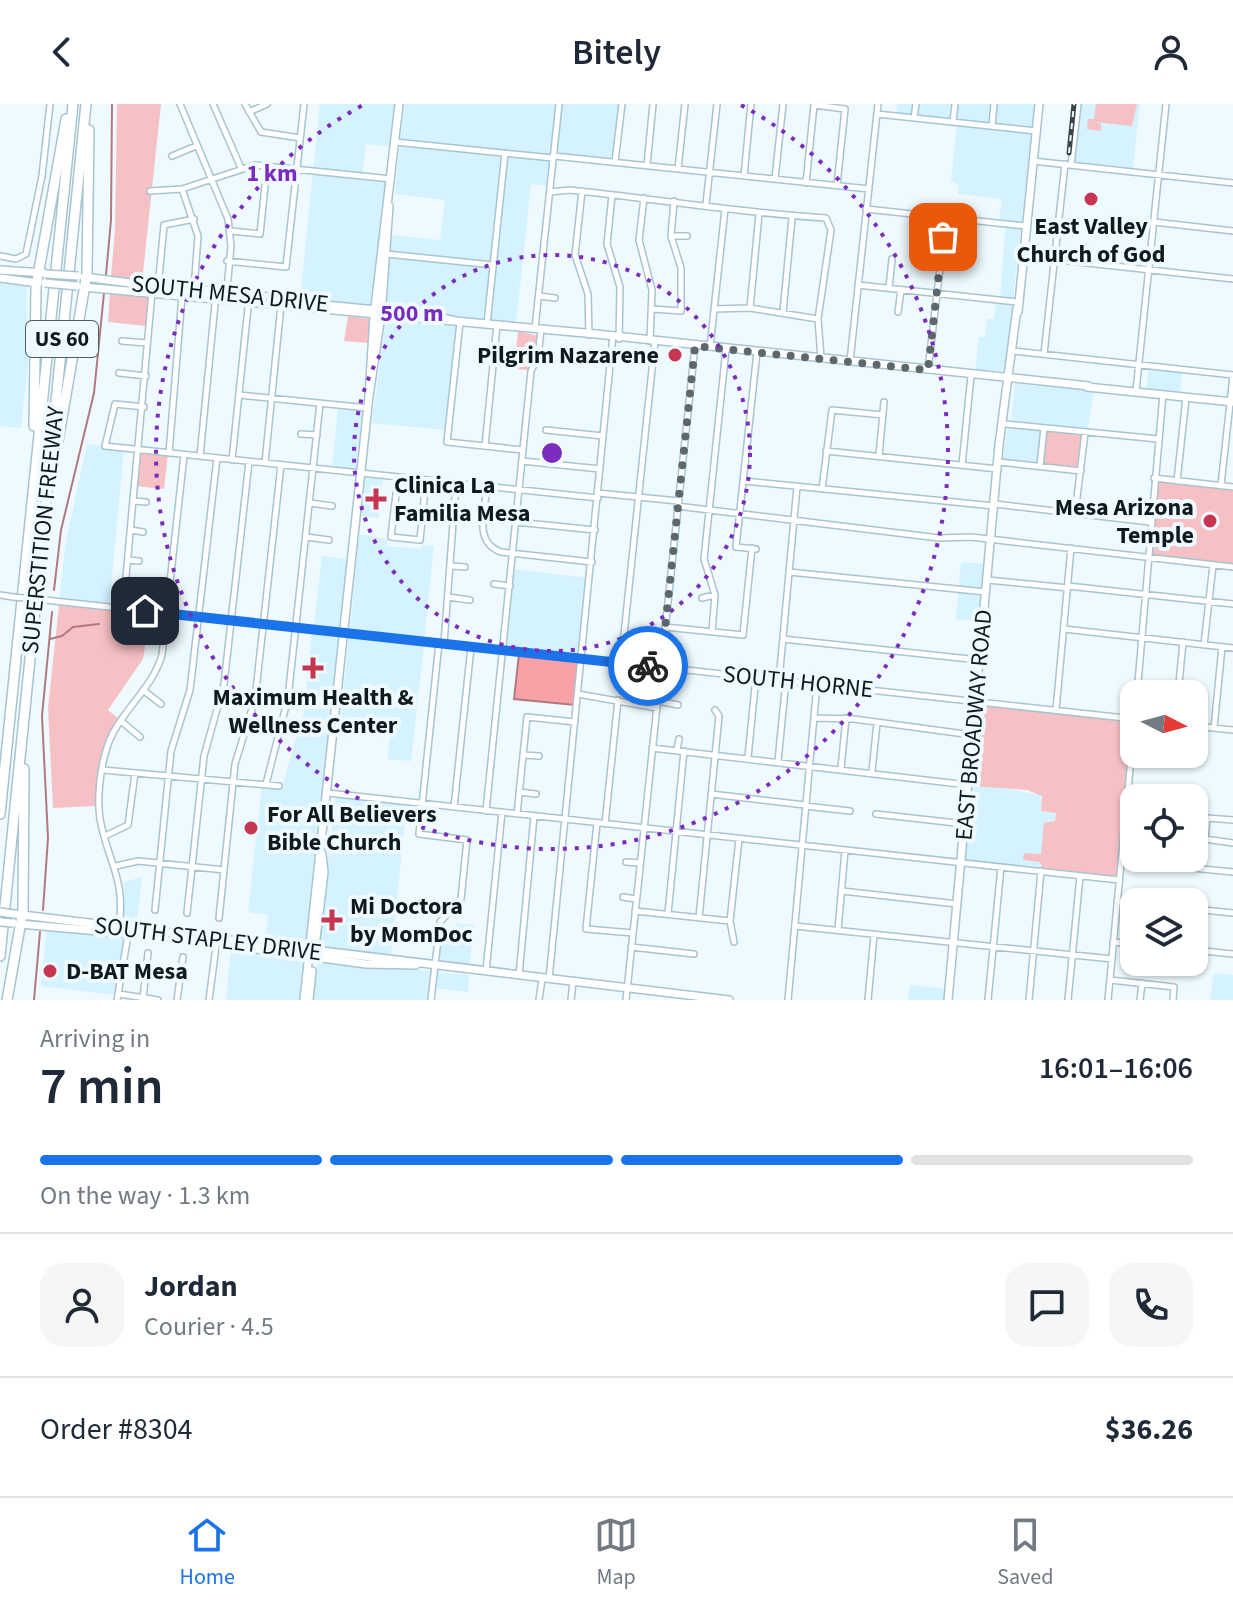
<!DOCTYPE html>
<html lang="en">
<head>
<meta charset="utf-8">
<style>
  body { margin:0; font-family:"Source Sans 3",sans-serif; background:#f6f6f7; color:#1f2937; height:100vh; display:flex; flex-direction:column; font-size:30px; white-space:nowrap }
  * { box-sizing:border-box; margin:0 }
  p { font-size:26px; color:#747a83 }
  .icon { flex:none; width:44px; height:44px; fill:none; stroke:currentColor; stroke-width:2; stroke-linecap:round; stroke-linejoin:round }
  .map { position:relative; height:896px; overflow:hidden }
  .side { display:flex; flex-direction:column; background:#fff; flex:1 }
  .side>* { flex:none }
  .needle { width:52px; rotate:96deg }
  .buttons { position:absolute; left:1120px; top:576px; display:grid; gap:16px }
  .buttons a { display:grid; place-items:center; width:88px; height:88px; border-radius:16px; background:#fff; box-shadow:0 2px 6px #0004; font-size:40px }
  .pin { position:absolute; display:grid; place-items:center; width:68px; height:68px; color:#fff; margin:-34px; border-radius:16px; box-shadow:0 4px 12px #0006 }
  .courier { position:absolute; display:grid; place-items:center; width:80px; height:80px; margin:-40px; border:6px solid #1a73e8; border-radius:50%; background:#fff; color:#222; box-shadow:0 2px 10px #0007 }
  .head em { font-style:normal; font-weight:600 }
  .head div { display:flex; flex-direction:column-reverse }
  .head { display:flex; align-items:center; justify-content:space-between; height:136px; padding:0 40px }
  h1 { font-size:52px; font-weight:600; line-height:60px }
  .bar { display:grid; grid-template-columns:repeat(4,1fr); gap:12px 8px; align-content:center; height:96px; padding:0 40px }
  .bar i { height:10px; border-radius:6px; background:#e0e1e3 }
  .bar .current { background:#1a73e8 }
  .bar p { grid-column:span 4 }
  .line { display:flex; align-items:center; gap:20px; padding:0 40px; border-top:2px solid #e0e1e3 }
  .line div { flex:1 }
  .round { display:grid; place-items:center; flex:none; width:84px; height:84px; border-radius:24px; background:#f6f6f7 }
  header { display:flex; justify-content:space-between; align-items:center; height:104px; padding:0 40px; background:#fff; font-size:36px; font-weight:600 }
  .dock { display:flex; justify-content:space-around; align-items:center; height:112px; border-top:2px solid #e0e1e3; background:#fff; font-size:22px; color:#747a83 }
  .dock a { display:grid; justify-items:center; gap:4px }
  .dock .current { color:#1a73e8 }
  .map>svg:first-child { display:block }
  .built { fill:#d4f2ff }
  .green { fill:#f6c1c4 }
  .water { fill:#f8a1a7; stroke:#b2787e; stroke-width:2 }
  .lines { fill:none; stroke-linecap:round; stroke-linejoin:round }
  .stream { stroke:#b2787e; stroke-width:2 }
  .minor-casing { stroke:#a8c4d0; stroke-width:8 }
  .major-casing { stroke:#a8c4d0; stroke-width:10 }
  .highway-casing { stroke:#a8c4d0; stroke-width:12 }
  .minor { stroke:#fff; stroke-width:5 }
  .major { stroke:#fff; stroke-width:7 }
  .highway { stroke:#fff; stroke-width:9 }
  .rail-casing { stroke:#394549; stroke-width:5 }
  .rail { stroke:#eefaff; stroke-width:2; stroke-dasharray:6; stroke-linecap:butt }
  .minor-bridge-casing { stroke:#a8c4d0; stroke-width:8; stroke-linecap:butt }
  .major-bridge-casing { stroke:#a8c4d0; stroke-width:10; stroke-linecap:butt }
  .minor-bridge { stroke:#fff; stroke-width:5 }
  .major-bridge { stroke:#fff; stroke-width:7 }
  .done { stroke:#5d686d; stroke-width:8; stroke-dasharray:0 14.4 }
  .route { stroke:#1a73e8; stroke-width:10 }
  .ring { fill:none; stroke:#7b2cbf; stroke-width:4; stroke-dasharray:4 8 }
  .poi-dot { fill:#c63651; stroke:#eefaff; stroke-width:3 }
  .labels { text-anchor:middle; dominant-baseline:central; stroke-width:8; stroke-linejoin:round; paint-order:stroke }
  .shield { fill:#eefaff; stroke:#525d62; stroke-width:2 }
  .shield-label { font-size:22px; font-weight:bold; fill:#0f1a1e }
  .poi-label { font-size:24px; font-weight:bold; fill:#0f1a1e; stroke:#eefaff; text-anchor:start }
  .street-label { font-size:24px; fill:#0f1a1e; stroke:#eefaff }
  .centre { fill:#7b2cbf; stroke:#eefaff; stroke-width:4 }
  .ring-label { font-size:24px; text-anchor:middle; font-weight:bold; fill:#7b2cbf; stroke:#eefaff; stroke-width:8; stroke-linejoin:round; paint-order:stroke }
</style>
</head>
<body>
<header><svg class="icon" aria-label="back" viewBox="0 0 24 24"><path d="M15 5l-7 7 7 7"/></svg>Bitely<svg class="icon" aria-label="person" viewBox="0 0 24 24"><circle cx="12" cy="8" r="4"/><path d="M4 21q1-7 8-7t8 7"/></svg></header>
<div class="map">
<svg width="1233" height="896" viewBox="0 0 1233 896">
  <rect width="100%" height="100%" fill="#eefaff"/>
  <path class="built" d="M320 0H396L391 43 366 40 362 73 386 78 371 202 300 196Z
    M404 0H557L548 82 531 80 516 220 386 202 391 131 440 136 445 96 395 90Z
    M562 0H620L613 56 557 50Z
    M897 0H1036L1032 23 896 9Z
    M1076 0H1140L1133 64 1070 57Z
    M957 20 1032 29 1013 195 1000 194 1006 118 999 117 1002 95 958 90 959 82 951 76Z
    M0 177 26 181 28 260 21 324 0 322Z
    M996 198 1013 201 1004 267 975 266 979 233H985L987 215H994Z
    M386 215 457 223 446 326 372 319Z
    M1149 262 1182 265 1180 292 1146 288Z
    M1015 280 1094 287 1088 324 1011 318Z
    M338 303 363 306 355 366 332 364Z
    M1008 322 1042 326 1039 359 1003 355Z
    M87 340 124 344 109 503 59 497 66 437Z
    M365 373 383 374 379 414 361 412Z
    M359 430 387 435V442L421 445 422 441 434 442 424 535 350 527Z
    M322 452 348 455 339 524 314 522Z
    M961 458 986 460 981 517 956 515Z
    M512 465 590 474 582 555 503 546Z
    M312 529 340 535 308 842 265 839 268 811 248 808 262 682 282 684 304 606Z
    M349 533 424 540 411 657 388 655 391 621 340 615Z
    M986 681 1041 691V707L1056 709 1043 765 965 756 972 682Z
    M336 692 407 700 391 852 317 843Z
    M142 773 136 823 124 821V778Z
    M456 819 474 821 469 863 438 858 441 825 455 826Z
    M47 825 126 833 116 891 41 882Z
    M231 843 304 855 302 896H226Z
    M317 857 430 867 429 896H311Z
    M438 869 469 871 468 888 435 884Z
    M1214 869 1233 871V896H1210Z
    M910 881 946 885 945 896H908Z"/>
  <path class="green" d="M117 0H161L142 178 111 173 115 124Z
    M1096 0H1137L1132 22 1095 18 1101 20V27L1087 25 1088 15H1094Z
    M110 188 149 193 147 222 108 218Z
    M348 212 370 215 368 239 344 237Z
    M518 227 538 232 529 266 514 265Z
    M1047 327 1082 331 1079 363 1043 360Z
    M139 346 168 349 164 385 135 382Z
    M1156 377 1233 385V462L1151 452Z
    M59 501 150 511 143 555 108 606 119 615 104 645 97 702 53 704 48 604Z
    M981 600 1132 618 1117 773 1043 765 1040 758 1023 756 1024 749 1041 750 1044 719 1055 717 1056 709 1041 707 1042 692 1027 686 972 682Z"/>
  <path class="water" d="M519 550 578 557 575 601 514 595Z"/>
  <g class="lines">
    <path class="stream" d="M106 171 111 116 112 0
      M54 486 61 426 94 289 104 189
      M50 535 62 532 73 523 99 520
      M43 806 48 734 42 612 52 508
      M34 896 40 828"/>
    <g class="minor-casing">
      <path id="minor" d="M180 0 228 115 231 142 226 196
        M213 0 241 64
        M245 0 261 28 300 34
        M249 8 267 0
        M877 10 1036 27
        M914 14 916 0
        M953 18 955 0
        M992 22 994 0
        M395 38 553 54
        M172 52 196 42
        M554 52 869 85
        M1033 57 1233 79
        M615 58 622 0
        M647 61 653 0
        M1071 61 1078 0
        M678 65 685 0
        M744 72 751 0
        M775 75 783 0
        M806 79 814 1 845 5 837 81
        M182 85 198 132 194 185
        M150 87 182 85 255 61 391 75
        M582 87 575 151 588 190 589 231
        M550 88 570 86C656 95 740 109 826 114L831 126 818 215 821 254
        M612 91 607 140 620 183 619 235
        M644 94 639 136 652 186 650 237
        M706 100 717 0
        M866 105 1026 122
        M1154 118 1233 127
        M231 127 260 130 267 62
        M671 132H687
        M387 150 493 161
        M0 152 16 155 26 150 42 72 50 0
        M1023 152 1233 175
        M227 157 286 163 304 0
        M858 181 1017 198
        M158 183 164 121 194 115
        M889 184 892 155
        M203 185 288 194
        M539 192 555 194
        M750 204 759 110
        M653 205 681 207V164L671 132 674 97
        M714 205 750 204 818 215
        M783 208 792 114
        M898 208 901 186
        M460 218 447 338 523 346
        M487 220 505 49
        M535 224 559 0
        M122 237 147 239
        M710 243 725 105
        M1014 247 1233 271
        M1044 250 1065 60
        M850 257 878 0
        M928 266 946 113
        M119 269 146 272
        M1136 287 1166 0
        M239 291 368 304
        M144 303 115 300 105 342 598 394
        M1006 320 1158 335
        M546 326 603 332
        M301 330 317 331
        M485 342 497 221
        M826 347 998 365
        M169 349 182 192
        M200 352 216 190
        M879 352 884 298
        M232 356 249 194
        M522 357 600 365
        M999 358 1081 367
        M265 359 281 201
        M962 361 971 272
        M1040 362 1044 324
        M398 373 391 433 420 436 426 376
        M1154 374 1233 383
        M744 377 994 402
        M1177 377 1186 294
        M1221 381 1233 272
        M487 383C485 406 473 438 501 448L592 458
        M822 385 832 306 883 311
        M598 389 678 397
        M134 397 146 398
        M310 399 332 402
        M995 400 1150 418
        M677 402 939 434 971 433 1233 463
        M1075 409 1085 329
        M516 418 595 426
        M131 426 143 428
        M306 433 329 436
        M756 445 736 443 757 248
        M128 456 139 457
        M452 462 465 463
        M789 468 986 488
        M988 476 1068 484
        M494 480 510 482
        M1068 482 1233 500
        M125 485 137 487
        M0 491 13 493
        M448 493 470 496
        M702 494 715 491
        M45 496 1134 615
        M123 505 152 189
        M665 523 743 531 752 444
        M1064 525 1233 544
        M712 528 715 491 704 455 726 245
        M783 535 979 556
        M444 540 456 379
        M1204 541 1213 461
        M621 559 655 237
        M779 576 797 383
        M143 586 161 600
        M578 590 657 604
        M1137 590 1163 290
        M1178 590 1183 538
        M658 597 678 601
        M1056 606 1071 444
        M814 614 854 615 972 631
        M121 617 140 633
        M1194 622 1233 626
        M1214 624 1222 543
        M652 644 968 681
        M677 646 679 635
        M523 651 539 652
        M748 653 756 573
        M778 657 786 576
        M841 664 846 614
        M103 666 279 682
        M872 667 877 619
        M266 680 288 594 320 299
        M519 688 536 690
        M328 689 1119 776
        M711 690 805 701
        M805 702 850 707
        M454 703 471 543
        M486 707 531 267 538 253 541 226
        M517 710 527 613 575 618
        M876 710 965 720
        M1233 716 1207 714 1205 735 1233 739
        M597 719 586 825 633 829
        M605 720 618 596
        M105 732 128 721 135 669
        M1121 757 1233 768
        M626 758 640 759
        M116 762 138 757 224 766
        M842 787 957 800
        M623 793 636 795
        M1117 797 1134 799
        M1194 805 1233 809
        M155 806 171 647 190 586 217 354
        M635 807 730 817
        M187 809 204 652 224 580 249 358
        M668 810 684 647
        M219 814 235 660 255 595 281 361
        M699 814 719 612 715 606
        M795 822 1112 855
        M119 824C126 774 108 759 100 715 97 695 100 666 106 647 115 611 152 587 162 551L184 351
        M838 826 845 746
        M734 838 730 817 739 735
        M1113 838 1134 840
        M631 843 694 850
        M1194 846 1233 850
        M486 867 502 708
        M519 871 534 712
        M549 875 613 231
        M1110 876 1174 883 1173 896
        M119 890 158 896
        M143 894 148 849
        M117 896 129 825
        M177 896 183 853
        M209 896 217 835
        M431 896 440 818 461 795 467 736 419 730 439 539
        M539 896 542 875
        M571 896 573 878
        M626 896 695 242
        M788 896 817 580
        M868 896 874 831
        M988 896 1001 763
        M1029 896 1041 767
        M1068 896 1080 772
        M1108 896 1134 623
        M1140 896 1142 879"/>
    </g>
    <g class="major-casing">
      <path id="major" d="M0 166 44 169
        M84 173 207 189
        M0 174 38 179
        M83 183 596 230 1089 282
        M283 197 429 211 460 218
        M1018 208 1039 0
        M1087 283 1233 298
        M369 292 374 212 399 0
        M14 810 729 896
        M19 820 122 829
        M242 843 366 860 416 861
        M314 851 324 768 322 750
        M304 896 369 292 381 212 389 102
        M309 896 312 867
        M948 896 999 341 1017 204"/>
    </g>
    <g class="highway-casing">
      <path id="highway" d="M34 322 36 183 66 15
        M56 349 87 169 89 26
        M0 710 73 0
        M0 852 86 0
        M7 896 23 806 24 665"/>
    </g>
    <use href="#minor" class="minor"/>
    <use href="#major" class="major"/>
    <use href="#highway" class="highway"/>
    <g class="rail-casing">
      <path id="rail" d="M1069 49 1074 0"/>
    </g>
    <use href="#rail" class="rail"/>
    <g class="minor-bridge-casing">
      <path id="minor-bridge" d="M13 493 45 496"/>
    </g>
    <g class="major-bridge-casing">
      <path id="major-bridge" d="M46 170 78 172
        M45 179 77 182
        M0 808 14 810
        M0 818 13 819"/>
    </g>
    <use href="#minor-bridge" class="minor-bridge"/>
    <use href="#major-bridge" class="major-bridge"/>
  </g>
  <g class="lines">
    <path class="done" d="M648 562 661 563 695 242 928 266 943 133"/>
    <path class="route" d="M145 507 648 562"/>
  </g>
  <g class="ring">
    <circle cx="552" cy="349" r="198"/>
    <path d="M741 1A396 396 0 1 1 363 1"/>
  </g>
  <g class="poi-dot">
    <circle cx="1091" cy="95" r="8"/>
    <circle cx="675" cy="251" r="8"/>
    <path d="M372 383h8v8h8v8h-8v8h-8v-8h-8v-8h8z"/>
    <circle cx="1210" cy="417" r="8"/>
    <path d="M309 552h8v8h8v8h-8v8h-8v-8h-8v-8h8z"/>
    <circle cx="251" cy="724" r="8"/>
    <path d="M328 804h8v8h8v8h-8v8h-8v-8h-8v-8h8z"/>
    <circle cx="50" cy="867" r="8"/>
  </g>
  <g class="labels">
    <rect class="shield" x="26" y="217" width="72" height="36" rx="6"/>
    <g class="shield-label">
      <text x="62" y="235">US 60</text>
    </g>
    <g class="poi-label">
      <text x="1091" y="122" text-anchor="middle">East Valley<tspan x="1091" dy="28">Church of God</tspan></text>
      <text x="659" y="251" text-anchor="end">Pilgrim Nazarene</text>
      <text x="394" y="381">Clinica La<tspan x="394" dy="28">Familia Mesa</tspan></text>
      <text x="1194" y="403" text-anchor="end">Mesa Arizona<tspan x="1194" dy="28">Temple</tspan></text>
      <text x="313" y="593" text-anchor="middle">Maximum Health &amp;<tspan x="313" dy="28">Wellness Center</tspan></text>
      <text x="267" y="710">For All Believers<tspan x="267" dy="28">Bible Church</tspan></text>
      <text x="350" y="802">Mi Doctora<tspan x="350" dy="28">by MomDoc</tspan></text>
      <text x="66" y="867">D-BAT Mesa</text>
    </g>
    <g class="street-label">
      <text transform="translate(230 190) rotate(6)">SOUTH MESA DRIVE</text>
      <text transform="translate(43 426) rotate(-84)">SUPERSTITION FREEWAY</text>
      <text transform="translate(798 578) rotate(6)">SOUTH HORNE</text>
      <text transform="translate(974 621) rotate(-85)">EAST BROADWAY ROAD</text>
      <text transform="translate(208 835) rotate(7)">SOUTH STAPLEY DRIVE</text>
    </g>
  </g>
  <circle cx="552" cy="349" r="12" class="centre"/>
  <g class="ring-label">
    <text x="272" y="77">1 km</text>
    <text x="412" y="217">500 m</text>
  </g>
</svg>
<div class="buttons">
<a><svg class="needle" viewBox="-14 -14 28 28"><path d="M0-13l5 13h-10z" fill="#e53935"/><path d="M0 13l5-13h-10z" fill="#747a83"/></svg></a>
<a><svg class="icon" aria-label="locate" viewBox="0 0 24 24"><circle cx="12" cy="12" r="6"/><path d="M12 2v4M12 18v4M2 12h4M18 12h4"/></svg></a>
<a><svg class="icon" aria-label="layers" viewBox="0 0 24 24"><path d="M12 4l9 5-9 5-9-5zM3 14l9 5 9-5"/></svg></a>
</div>
<div class="pin" style="left:943px;top:133px;background:#ea580c"><svg class="icon" aria-label="bag" viewBox="0 0 24 24"><path d="M5 8h14l-1 12H6zM9 8a3 3 0 0 1 6 0"/></svg></div>
<div class="pin" style="left:145px;top:507px;background:#1f2937"><svg class="icon" aria-label="home" viewBox="0 0 24 24"><path d="M3 11l9-7 9 7M6 9v11h12V9"/></svg></div>
<div class="courier" style="left:648px;top:562px"><svg class="icon" aria-label="bike" viewBox="0 0 24 24"><circle cx="6" cy="16" r="4"/><circle cx="18" cy="16" r="4"/><path d="M6 16l4-8h5l3 8M10 8l3 8H6M13 5h3"/></svg></div>
</div>
<section class="side">
<div class="head"><div><h1>7 min</h1><p>Arriving in</p></div><em>16:01–16:06</em></div>
<div class="bar"><i class="current"></i><i class="current"></i><i class="current"></i><i></i><p>On the way · 1.3 km</p></div>
<div class="line" style="height:144px"><a class="round"><svg class="icon" aria-label="person" viewBox="0 0 24 24"><circle cx="12" cy="8" r="4"/><path d="M4 21q1-7 8-7t8 7"/></svg></a><div><b>Jordan</b><p>Courier · 4.5</p></div><a class="round"><svg class="icon" aria-label="chat" viewBox="0 0 24 24"><path d="M4 5h16v11H9l-5 4z"/></svg></a><a class="round"><svg class="icon" aria-label="phone" viewBox="0 0 24 24"><path d="M5 4h4l2 5-3 2q2 4 5 5l2-3 5 2v4C11 20 4 13 5 4z"/></svg></a></div>
<div class="line" style="height:104px"><div>Order #8304</div><b>$36.26</b></div>
</section>
<nav class="dock">
<a class="current"><svg class="icon" aria-label="home" viewBox="0 0 24 24"><path d="M3 11l9-7 9 7M6 9v11h12V9"/></svg>Home</a>
<a><svg class="icon" aria-label="map" viewBox="0 0 24 24"><path d="M3 6l6-2 6 2 6-2v14l-6 2-6-2-6 2zM9 4v14M15 6v14"/></svg>Map</a>
<a><svg class="icon" aria-label="saved" viewBox="0 0 24 24"><path d="M7 4h10v16l-5-4-5 4z"/></svg>Saved</a>
</nav>
</body>
</html>
